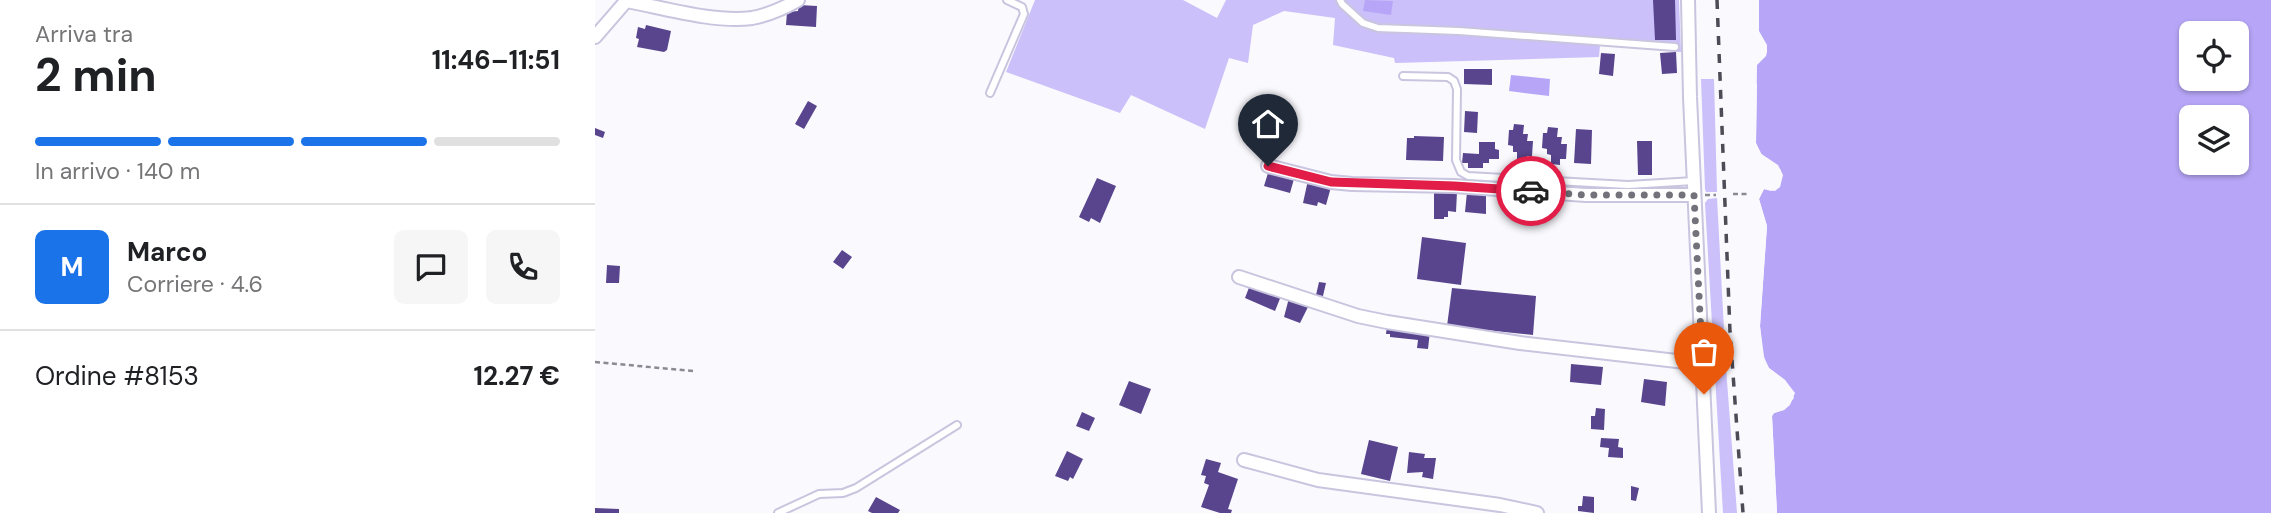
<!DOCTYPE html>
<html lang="it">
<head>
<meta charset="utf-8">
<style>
  body { margin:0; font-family:"DM Sans",sans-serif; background:#f6f6f6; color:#202124; height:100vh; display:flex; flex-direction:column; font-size:26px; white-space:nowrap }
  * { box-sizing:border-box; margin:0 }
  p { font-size:23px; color:#757577 }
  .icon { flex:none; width:38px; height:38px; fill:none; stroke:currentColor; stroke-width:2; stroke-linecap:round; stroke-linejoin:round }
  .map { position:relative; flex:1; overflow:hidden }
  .sheet { display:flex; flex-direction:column; background:#fff; width:595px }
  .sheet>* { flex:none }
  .tools { position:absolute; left:1584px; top:21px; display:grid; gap:14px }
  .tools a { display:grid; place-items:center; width:70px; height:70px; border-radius:10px; background:#fff; box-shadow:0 2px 5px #0004; font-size:35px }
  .pin { position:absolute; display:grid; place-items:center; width:60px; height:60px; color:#fff; margin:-72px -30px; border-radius:50% 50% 50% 0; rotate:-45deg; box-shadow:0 0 7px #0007 }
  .pin .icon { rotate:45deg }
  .courier { position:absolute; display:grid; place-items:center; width:70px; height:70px; margin:-35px; border:5px solid #e11d48; border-radius:50%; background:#fff; color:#222; box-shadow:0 2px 9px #0007 }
  .overview em { font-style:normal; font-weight:700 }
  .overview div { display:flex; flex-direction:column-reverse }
  .overview { display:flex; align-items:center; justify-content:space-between; height:119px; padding:0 35px }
  h1 { font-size:46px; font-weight:700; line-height:52px }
  .bar { display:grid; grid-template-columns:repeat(4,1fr); gap:10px 7px; align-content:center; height:84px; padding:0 35px }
  .bar i { height:9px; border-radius:5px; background:#e0e0e0 }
  .bar .selected { background:#1a73e8 }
  .bar p { grid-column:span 4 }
  .line { display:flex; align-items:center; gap:18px; padding:0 35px; border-top:2px solid #e0e0e0 }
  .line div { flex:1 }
  .round { display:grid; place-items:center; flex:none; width:74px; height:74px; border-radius:10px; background:#f6f6f6 }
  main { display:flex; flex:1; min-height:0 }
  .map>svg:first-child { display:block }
  .green { fill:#cbc0f9 }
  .water { fill:#b7a6f7; fill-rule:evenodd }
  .pier { fill:#faf9fe }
  .building { fill:#58458d }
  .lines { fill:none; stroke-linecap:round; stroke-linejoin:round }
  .lane-casing { stroke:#c9c5df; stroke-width:10 }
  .street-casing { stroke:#c9c5df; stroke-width:16 }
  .path { stroke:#8b8a92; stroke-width:2.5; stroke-dasharray:5 3.5; stroke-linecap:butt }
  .lane { stroke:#fff; stroke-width:6 }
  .street { stroke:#fff; stroke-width:12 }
  .rail { stroke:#4d4b55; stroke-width:3.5; stroke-dasharray:9 9; stroke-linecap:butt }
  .done { stroke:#73727a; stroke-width:7; stroke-dasharray:0 12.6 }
  .route { stroke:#e11d48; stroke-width:9 }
</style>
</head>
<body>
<main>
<section class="sheet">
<div class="overview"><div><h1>2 min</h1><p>Arriva tra</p></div><em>11:46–11:51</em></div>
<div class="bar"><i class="selected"></i><i class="selected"></i><i class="selected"></i><i></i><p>In arrivo · 140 m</p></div>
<div class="line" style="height:126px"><b class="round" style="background:#1a73e8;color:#fff">M</b><div><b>Marco</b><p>Corriere · 4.6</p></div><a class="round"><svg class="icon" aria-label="chat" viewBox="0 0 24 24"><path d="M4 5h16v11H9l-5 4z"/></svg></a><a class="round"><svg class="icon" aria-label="phone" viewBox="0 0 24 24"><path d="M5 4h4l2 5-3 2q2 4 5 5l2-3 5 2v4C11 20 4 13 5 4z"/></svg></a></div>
<div class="line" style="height:91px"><div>Ordine #8153</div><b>12.27 €</b></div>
</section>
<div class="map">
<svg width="1676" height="513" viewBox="0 0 1676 513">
  <rect width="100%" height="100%" fill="#faf9fe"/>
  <path class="green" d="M440 0H588L622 18 631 0H1084L1086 52 1005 45 1004 57 800 63 799 58 738 45 740 18 689 11 658 25 653 63 634 58 610 129 536 95 525 113 411 72Z
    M1106 79H1119L1122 192H1111L1110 189Z
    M1122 198 1131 368 1142 513H1128L1110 203 1113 199Z"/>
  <path class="water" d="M770 0 798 1 796 15 768 11Z
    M1164 0H1676V513H1182L1177 416 1179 413 1189 410 1199 398 1190 380 1174 368 1168 355 1165 326 1172 226 1164 199 1169 189 1176 191 1185 187 1186 170 1168 157 1161 143 1162 65 1171 56 1172 52V45L1164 31ZM1596 33H1642V79H1596ZM1596 117H1642V163H1596Z
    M916 75 955 79 954 96 914 91Z"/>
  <path class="pier" d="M1159 81 1162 84 1161 143 1165 153 1183 165 1188 175 1185 187 1180 191 1169 189 1164 199 1172 226 1165 326 1168 349 1170 363 1174 368 1190 380 1200 393 1195 405 1189 410 1179 413 1177 416 1182 513 1178 512 1174 415 1177 410 1193 403 1196 394 1187 383 1175 375 1167 364 1161 326 1169 225 1160 198 1167 186 1179 188 1182 185 1184 175 1180 168 1162 155 1158 144Z"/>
  <path class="building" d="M1058 0H1080L1081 40H1060Z
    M204 5 222 6 221 27 191 25 192 12 203 11Z
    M51 25 76 31 72 50 69 52 42 47 44 39 41 38 43 27 50 29Z
    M1081 52 1082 73 1067 74 1065 53Z
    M1006 53 1020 54 1018 76 1004 74Z
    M869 69H897V85L869 84Z
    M213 101 222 106 209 129 200 124Z
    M870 111 883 112 882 133 869 132Z
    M919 124 929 125 928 134H933L932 141H938L937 156H932L931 162 922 161V152H918V146L913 145 914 130H918Z
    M953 127 963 128 962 137H967L966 144H972L971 159H965V165L956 164V155L952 154V149L947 148 948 133H952Z
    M0 128 10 132 8 138 0 135Z
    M981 129 997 130 996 164 979 163Z
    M819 136 849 137 848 161 811 160 812 138H819Z
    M1042 141H1057V175H1043Z
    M884 142H900V149L904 150V159H894V163H888V168H873V163H867L868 153 884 154Z
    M673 173 699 179 695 193 669 186Z
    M502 178 521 186 505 223 496 218 494 222 484 217Z
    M713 180 736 187 731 205 723 202 722 206 708 203Z
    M839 190 862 192 861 212 853 211V217H849V219H839Z
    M872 192 891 193V214L870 212Z
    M827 237 871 243 866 285 822 279Z
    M247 250 257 257 248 269 238 262Z
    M12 265 25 266 24 283H11Z
    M724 282 731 283 728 296 721 295Z
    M655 285 686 296 680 311 650 298Z
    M857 288 941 296 938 335 852 326Z
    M694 298 714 305 705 323 689 317Z
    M792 326 835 331 833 349 822 348 823 340 795 337V334H791Z
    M976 364 1008 367 1006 385 975 382Z
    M1049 379 1072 382 1070 406 1046 402Z
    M534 381 556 389 546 414 524 405Z
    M1001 408 1010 409 1009 430 996 429V416H1000Z
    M487 412 500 418 494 431 481 426Z
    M1006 438 1024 439 1023 447 1028 448V458L1013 457 1014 448 1005 447Z
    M774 440 803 447 795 481 766 474Z
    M472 451 488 459 478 479 475 477 473 481 460 476Z
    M814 452 830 454 829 458H841L838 479 827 477 828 472 812 473Z
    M611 459 626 463 623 472 643 479 633 509 637 510 636 513H625L606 507 614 485 609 483 611 476 606 475Z
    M1036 486 1044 488 1041 501 1036 500Z
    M988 496 999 497V513L983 511V506H987Z
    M281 497 305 510 303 513H277L273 511Z
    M0 508 24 509V513H0Z"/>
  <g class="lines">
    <g class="lane-casing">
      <path id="lane" d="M745 0 747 4 768 23 783 28 864 31 1080 47
        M808 76 853 77 859 81 862 89 861 160 866 172 873 176 1033 185 1099 181
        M395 93 429 14 427 7 412 0
        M183 513 224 494 248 493 261 488 362 425"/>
    </g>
    <g class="street-casing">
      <path id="street" d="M1093 0 1095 97 1114 513
        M32 1C69 8 120 23 157 18 173 15 189 8 203 0
        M0 37 32 0
        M673 166 736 182 757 184 859 186 991 195H1099
        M644 277 763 316 792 322 925 343 1108 364
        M649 460 723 480 905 505 942 513"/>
    </g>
    <path class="path" d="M1138 194H1153
      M1110 195H1121
      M0 362 98 371"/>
    <use href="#lane" class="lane"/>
    <use href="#street" class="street"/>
    <path class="rail" d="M1122 0 1135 332 1148 513"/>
  </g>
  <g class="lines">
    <path class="done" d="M936 191 991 195H1099L1109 394"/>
    <path class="route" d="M673 166 736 182 859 186 936 191"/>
  </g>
</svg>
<div class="tools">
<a><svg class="icon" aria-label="locate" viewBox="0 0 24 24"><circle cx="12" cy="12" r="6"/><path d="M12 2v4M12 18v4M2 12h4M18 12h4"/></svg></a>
<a><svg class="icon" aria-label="layers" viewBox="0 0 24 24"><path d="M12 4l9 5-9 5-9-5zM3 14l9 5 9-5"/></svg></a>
</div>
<div class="pin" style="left:1109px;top:394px;background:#ea580c"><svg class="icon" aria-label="bag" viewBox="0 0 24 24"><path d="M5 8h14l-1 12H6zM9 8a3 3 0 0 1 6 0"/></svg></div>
<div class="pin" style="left:673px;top:166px;background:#1f2937"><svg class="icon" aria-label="home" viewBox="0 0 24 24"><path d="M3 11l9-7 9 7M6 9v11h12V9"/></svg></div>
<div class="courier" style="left:936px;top:191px"><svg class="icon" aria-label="car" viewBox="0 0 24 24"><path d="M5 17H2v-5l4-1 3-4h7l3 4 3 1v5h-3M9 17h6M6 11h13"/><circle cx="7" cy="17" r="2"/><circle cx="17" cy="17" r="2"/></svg></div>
</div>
</main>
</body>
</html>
